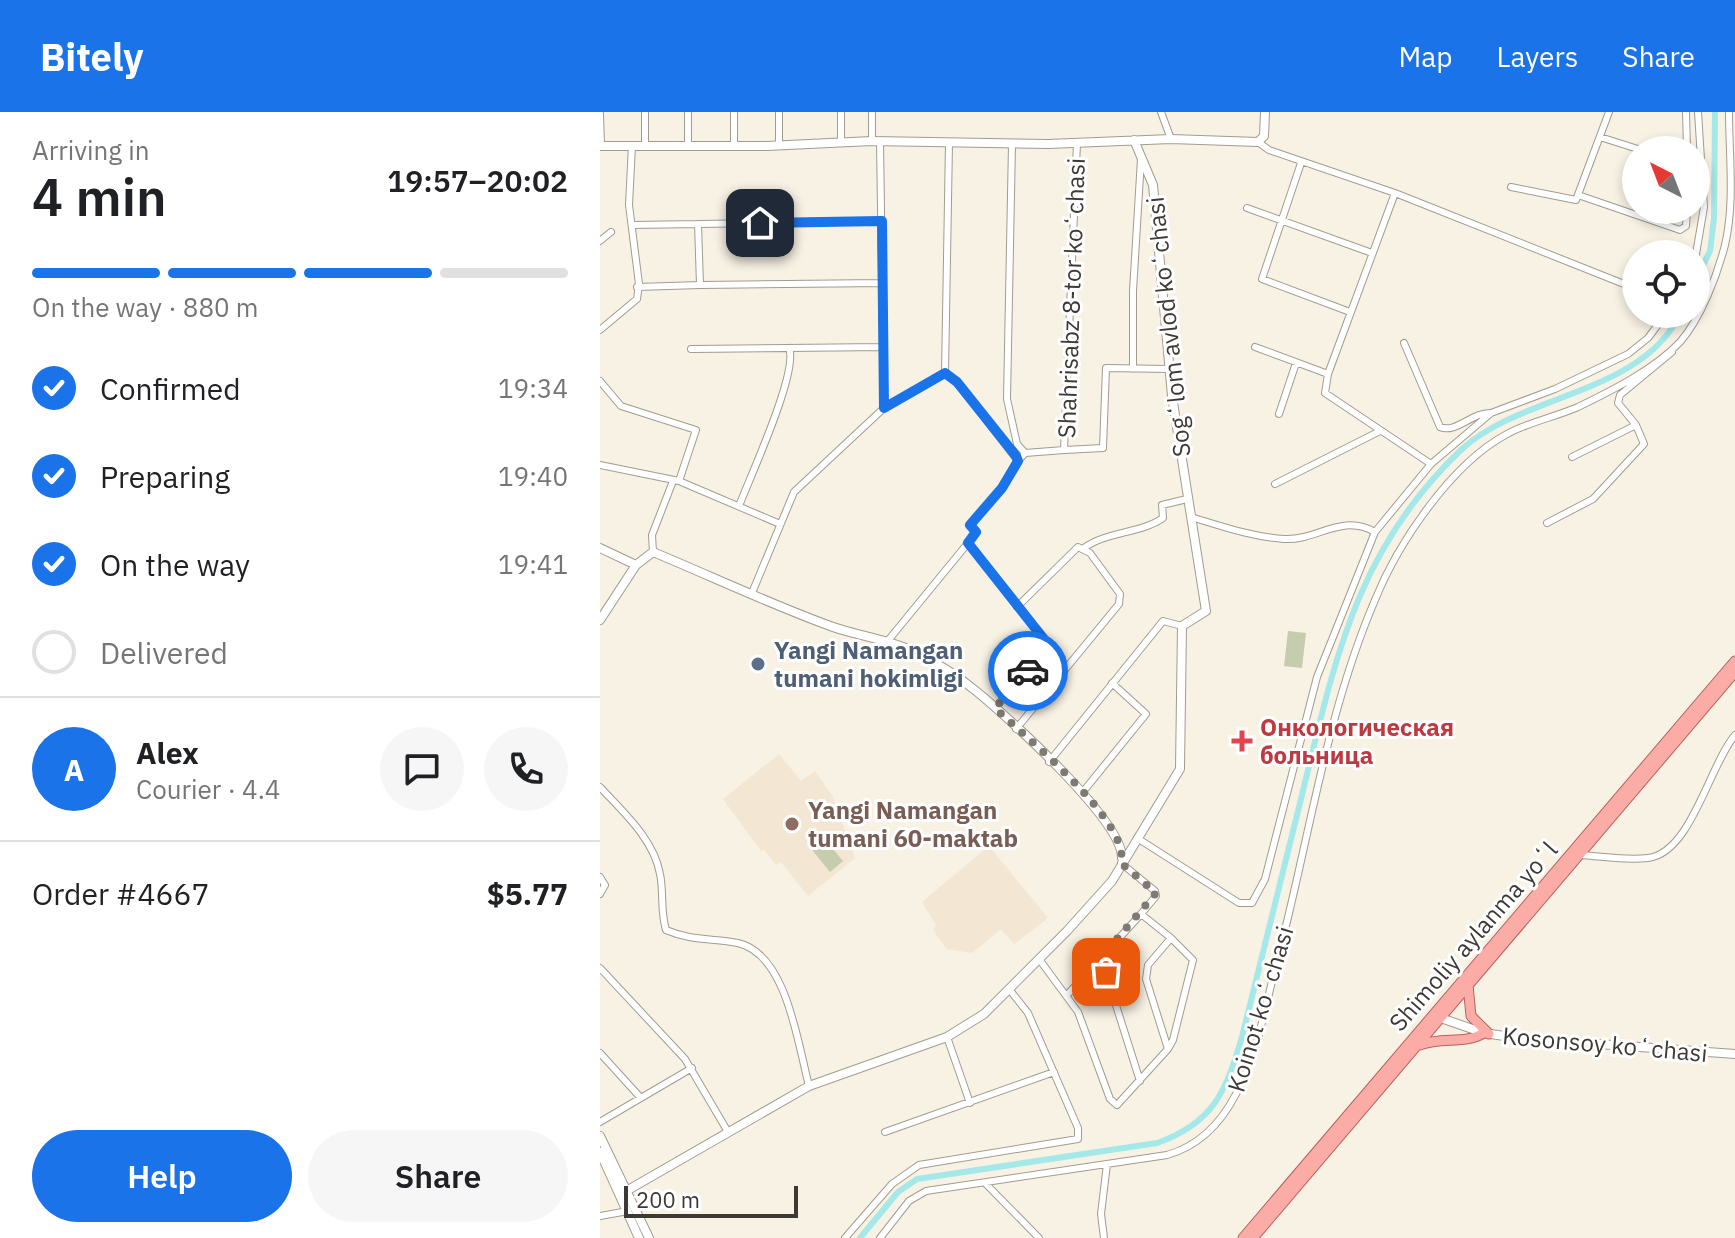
<!DOCTYPE html>
<html lang="en">
<head>
<meta charset="utf-8">
<style>
  body { margin:0; font-family:"IBM Plex Sans",sans-serif; background:#f6f6f6; color:#202124; height:100vh; display:flex; flex-direction:column; font-size:30px; white-space:nowrap }
  * { box-sizing:border-box; margin:0 }
  p { font-size:26px; color:#757577 }
  .icon { flex:none; width:44px; height:44px; fill:none; stroke:currentColor; stroke-width:2; stroke-linecap:round; stroke-linejoin:round }
  .map { position:relative; flex:1; overflow:hidden }
  .side { display:flex; flex-direction:column; background:#fff; width:600px }
  .side>* { flex:none }
  .needle { width:52px; rotate:318deg }
  .fabs { position:absolute; left:1022px; top:24px; display:grid; gap:16px }
  .fabs a { display:grid; place-items:center; width:88px; height:88px; border-radius:50%; background:#fff; box-shadow:0 4px 12px #0003; font-size:40px }
  .scale { position:absolute; left:24px; bottom:20px; width:174px; box-sizing:border-box; padding-left:8px; border:4px solid #3d3a35; border-top:0; font-size:22px; line-height:28px; white-space:nowrap; color:#3d3a35; -webkit-text-stroke:6px #fff; paint-order:stroke }
  .pin { position:absolute; display:grid; place-items:center; width:68px; height:68px; color:#fff; margin:-34px; border-radius:16px; box-shadow:0 4px 12px #0006 }
  .courier { position:absolute; display:grid; place-items:center; width:80px; height:80px; margin:-40px; border:6px solid #1a73e8; border-radius:50%; background:#fff; color:#222; box-shadow:0 2px 10px #0007 }
  .headline em { font-style:normal; font-weight:600 }
  .headline div { display:flex; flex-direction:column-reverse }
  .headline { display:flex; align-items:center; justify-content:space-between; height:136px; padding:0 32px }
  h1 { font-size:52px; font-weight:600; line-height:60px }
  .bar { display:grid; grid-template-columns:repeat(4,1fr); gap:12px 8px; align-content:center; height:96px; padding:0 32px }
  .bar i { height:10px; border-radius:6px; background:#e0e0e0 }
  .bar .current { background:#1a73e8 }
  .bar p { grid-column:span 4 }
  .line { display:flex; align-items:center; gap:20px; padding:0 32px; border-top:2px solid #e0e0e0 }
  .line div { flex:1 }
  .round { display:grid; place-items:center; flex:none; width:84px; height:84px; border-radius:42px; background:#f6f6f6 }
  ol { padding:0 32px; list-style:none }
  li { display:flex; align-items:center; gap:24px; height:88px }
  li p { margin-inline-start:auto }
  li .icon { padding:8px; border-radius:50%; background:#1a73e8; color:#fff; stroke-width:4 }
  li:last-child { color:#757577 }
  li i { width:44px; height:44px; border:4px solid #e0e0e0; border-radius:50% }
  .action { display:flex; gap:16px; margin-top:auto; padding:16px 32px }
  .action a { flex:1; height:92px; border-radius:48px; background:#1a73e8; color:#fff; font-size:32px; font-weight:600; line-height:92px; text-align:center }
  .action a+a { background:#f6f6f6; color:#202124 }
  header { display:flex; align-items:center; gap:48px; box-sizing:border-box; height:112px; padding:0 40px; background:#1a73e8; color:#fff }
  header strong { font-size:38px }
  nav { display:flex; gap:44px; margin-inline-start:auto; font-size:28px }
  main { display:flex; flex:1; min-height:0 }
  .map>svg:first-child { display:block }
  .education { fill:#f3e6d2 }
  .green { fill:#c6ccae }
  .lines { fill:none; stroke-linecap:round; stroke-linejoin:round }
  .canal { stroke:#a4e8e9; stroke-width:6 }
  .street-casing { stroke:#a29c8f; stroke-width:8 }
  .secondary-casing { stroke:#a29c8f; stroke-width:10 }
  .primary-casing { stroke:#b86059; stroke-width:11 }
  .street { stroke:#fff; stroke-width:6 }
  .secondary { stroke:#fff; stroke-width:8 }
  .primary { stroke:#fcaca7; stroke-width:9 }
  .done { stroke:#7e7a72; stroke-width:8; stroke-dasharray:0 14.4 }
  .route { stroke:#1a73e8; stroke-width:10 }
  .service-dot { fill:#5c6f8a; stroke:#fff; stroke-width:3 }
  .health-dot { fill:#e0444e; stroke:#fff; stroke-width:3 }
  .education-dot { fill:#8d6e63; stroke:#fff; stroke-width:3 }
  .labels { text-anchor:middle; dominant-baseline:central; stroke-width:6; stroke-linejoin:round; paint-order:stroke }
  .street-label { font-size:24px; fill:#3d3a35; stroke:#fff }
  .service-label { font-size:24px; font-weight:bold; fill:#4e5e75; stroke:#fff; text-anchor:start }
  .health-label { font-size:24px; font-weight:bold; fill:#be3a42; stroke:#fff; text-anchor:start }
  .education-label { font-size:24px; font-weight:bold; fill:#785e54; stroke:#fff; text-anchor:start }
</style>
</head>
<body>
<header>
<strong>Bitely</strong>
<nav><a>Map</a><a>Layers</a><a>Share</a></nav>
</header>
<main>
<section class="side">
<div class="headline"><div><h1>4 min</h1><p>Arriving in</p></div><em>19:57–20:02</em></div>
<div class="bar"><i class="current"></i><i class="current"></i><i class="current"></i><i></i><p>On the way · 880 m</p></div>
<ol>
<li><svg class="icon" aria-label="check" viewBox="0 0 24 24"><path d="M5 12l5 5 9-10"/></svg>Confirmed<p>19:34</p></li>
<li><svg class="icon" aria-label="check" viewBox="0 0 24 24"><path d="M5 12l5 5 9-10"/></svg>Preparing<p>19:40</p></li>
<li><svg class="icon" aria-label="check" viewBox="0 0 24 24"><path d="M5 12l5 5 9-10"/></svg>On the way<p>19:41</p></li>
<li><i></i>Delivered</li>
</ol>
<div class="line" style="height:144px"><b class="round" style="background:#1a73e8;color:#fff">A</b><div><b>Alex</b><p>Courier · 4.4</p></div><a class="round"><svg class="icon" aria-label="chat" viewBox="0 0 24 24"><path d="M4 5h16v11H9l-5 4z"/></svg></a><a class="round"><svg class="icon" aria-label="phone" viewBox="0 0 24 24"><path d="M5 4h4l2 5-3 2q2 4 5 5l2-3 5 2v4C11 20 4 13 5 4z"/></svg></a></div>
<div class="line" style="height:104px"><div>Order #4667</div><b>$5.77</b></div>
<div class="action"><a>Help</a><a>Share</a></div>
</section>
<div class="map">
<svg width="1135" height="1126" viewBox="0 0 1135 1126">
  <rect width="100%" height="100%" fill="#f8f2e4"/>
  <path class="education" d="M179 642 201 669 215 659 233 685 255 746 208 784 181 750 176 753 164 737 161 739 123 687Z
    M389 734 448 806 414 832 401 817 372 841 347 837 333 818 336 813 322 790Z"/>
  <path class="green" d="M688 519 706 521 702 556 684 554Z
    M221 723 243 749 230 760 208 733Z"/>
  <g class="lines">
    <path class="canal" d="M1096 168 1110 139 1114 106 1115 0
      M260 1126 298 1080 317 1067 557 1031C614 1011 626 979 642 925 662 845 682 764 702 683 735 548 756 437 862 337 922 282 1042 282 1080 202"/>
    <g class="street-casing">
      <path id="street" d="M45 0V33
        M241 0V30
        M272 0V29
        M561 0 571 27
        M1086 0 1087 38
        M0 2 1 34
        M1000 25 1041 38
        M280 30 284 296
        M658 30 669 38 795 81 1029 174
        M88 32V0
        M134 32V0
        M412 32 407 287 417 332 425 341
        M179 33V0
        M701 51 662 167 750 200
        M911 75 976 88 1009 0
        M795 81 728 262 725 281 831 352
        M981 84 1080 118 1086 114 1087 98
        M647 96 772 141
        M98 112 100 173 283 171
        M32 113 282 109
        M0 129 11 120
        M1096 142 1104 95 1098 0
        M37 175 100 173
        M0 218 37 187 39 172 29 93 32 33
        M804 231 840 315C856 322 872 300 891 301
        M655 235 728 262
        M91 237 283 235
        M533 257V179L541 47
        M345 261 349 31
        M0 269 21 294 96 318 79 369
        M679 302 696 251
        M464 338 503 336 506 256 569 257
        M972 345 1036 313 1018 291 1020 283 1072 240
        M418 349 425 341 464 338 477 31
        M0 353 79 369 180 412
        M675 372 780 319
        M139 394C150 365 199 259 189 236
        M591 405C621 414 652 425 684 427 717 429 741 401 775 420
        M947 411 993 387 1044 332 1036 313
        M368 431 447 531 446 539 395 596
        M484 436C507 419 540 422 563 406L562 393 587 387
        M53 440 52 423 73 369
        M152 481 194 380 284 296 345 261
        M286 531 368 431 376 420 370 413 402 376 418 349 357 270 345 261
        M416 617 519 492 520 482 490 441 478 435 417 495
        M449 650 563 509 582 514
        M0 675C22 699 54 727 60 762 64 781 60 798 66 818 91 829 113 826 138 831 187 842 198 933 209 974
        M482 681 546 602 512 571
        M537 726 639 791H652L665 767 717 565 775 420 831 352 891 301 955 277 1028 242 1048 226 1066 202
        M979 743C1001 744 1026 749 1048 746 1091 741 1109 654 1135 623
        M0 765 5 773 0 782
        M439 847 478 900 510 987 517 993 568 937 546 867 548 853 571 826 541 802 556 784 555 779 521 751
        M0 856 85 947 128 1020
        M467 883 501 846
        M347 925 370 991
        M568 937 573 928 593 848 571 826
        M0 941 40 985
        M540 969 501 846 541 802
        M0 1010 92 956
        M285 1020 454 960
        M385 1071 439 1126
        M0 1104 28 1099
        M245 1126 292 1072 319 1053 478 1027V1016L428 901 409 877
        M280 1126 309 1089 326 1079 567 1043C599 1034 621 1011 636 982 656 946 664 901 674 861 708 737 724 607 775 488 798 431 851 352 907 322 929 310 955 305 978 295 1011 279 1055 257 1080 230 1101 206 1117 164 1125 133 1135 91 1129 43 1129 0
        M504 1126 501 1102 507 1052"/>
    </g>
    <g class="secondary-casing">
      <path id="secondary" d="M0 34H167L272 29 448 32 571 27 658 30 664 24 665 0
        M0 436 36 453
        M0 508 36 453 53 440C113 465 172 493 233 515 259 524 291 528 315 540 335 550 359 565 376 579 408 605 523 709 522 746
        M835 904 884 921 918 926 1135 942
        M0 1024 49 1126
        M0 1040 39 1126
        M21 1082 209 974 347 925 363 915 384 902 467 819 512 769 580 657 582 514 606 499 572 284 553 73 534 28"/>
    </g>
    <g class="primary-casing">
      <path id="primary" d="M868 873 871 904 889 922
        M820 933C842 924 864 933 884 921
        M643 1126 1135 549
        M653 1126 1135 560"/>
    </g>
    <use href="#street" class="street"/>
    <use href="#secondary" class="secondary"/>
    <use href="#primary" class="primary"/>
  </g>
  <g class="lines">
    <path class="done" d="M428 559 395 596C424 624 531 710 521 751L556 781 501 846 506 860"/>
    <path class="route" d="M160 111 282 109 284 296 345 261 357 270 416 344 418 349 402 376 370 413 376 420 368 431 447 531 446 539 428 559"/>
  </g>
  <circle class="service-dot" cx="158" cy="552" r="8"/>
  <path class="health-dot" d="M638 617h8v8h8v8h-8v8h-8v-8h-8v-8h8z"/>
  <circle class="education-dot" cx="192" cy="712" r="8"/>
  <g class="labels">
    <g class="street-label">
      <text transform="translate(471 186) rotate(-88)">Shahrisabz 8-tor koʻchasi</text>
      <text transform="translate(568 215) rotate(-96)">Sogʻlom avlod koʻchasi</text>
      <text transform="translate(873 824) rotate(-49)">Shimoliy aylanma yoʻl</text>
      <text transform="translate(660 897) rotate(-73)">Koinot koʻchasi</text>
      <text transform="translate(1005 932) rotate(5)">Kosonsoy koʻchasi</text>
    </g>
    <g class="service-label">
      <text x="174" y="538">Yangi Namangan<tspan x="174" dy="28">tumani hokimligi</tspan></text>
    </g>
    <g class="health-label">
      <text x="660" y="615">Онкологическая<tspan x="660" dy="28">больница</tspan></text>
    </g>
    <g class="education-label">
      <text x="208" y="698">Yangi Namangan<tspan x="208" dy="28">tumani 60-maktab</tspan></text>
    </g>
  </g>
</svg>
<div class="fabs">
<a><svg class="needle" viewBox="-14 -14 28 28"><path d="M0-13l5 13h-10z" fill="#e53935"/><path d="M0 13l5-13h-10z" fill="#757577"/></svg></a>
<a><svg class="icon" aria-label="locate" viewBox="0 0 24 24"><circle cx="12" cy="12" r="6"/><path d="M12 2v4M12 18v4M2 12h4M18 12h4"/></svg></a>
</div>
<div class="scale">200 m</div>
<div class="pin" style="left:506px;top:860px;background:#ea580c"><svg class="icon" aria-label="bag" viewBox="0 0 24 24"><path d="M5 8h14l-1 12H6zM9 8a3 3 0 0 1 6 0"/></svg></div>
<div class="pin" style="left:160px;top:111px;background:#1f2937"><svg class="icon" aria-label="home" viewBox="0 0 24 24"><path d="M3 11l9-7 9 7M6 9v11h12V9"/></svg></div>
<div class="courier" style="left:428px;top:559px"><svg class="icon" aria-label="car" viewBox="0 0 24 24"><path d="M5 17H2v-5l4-1 3-4h7l3 4 3 1v5h-3M9 17h6M6 11h13"/><circle cx="7" cy="17" r="2"/><circle cx="17" cy="17" r="2"/></svg></div>
</div>
</main>
</body>
</html>
